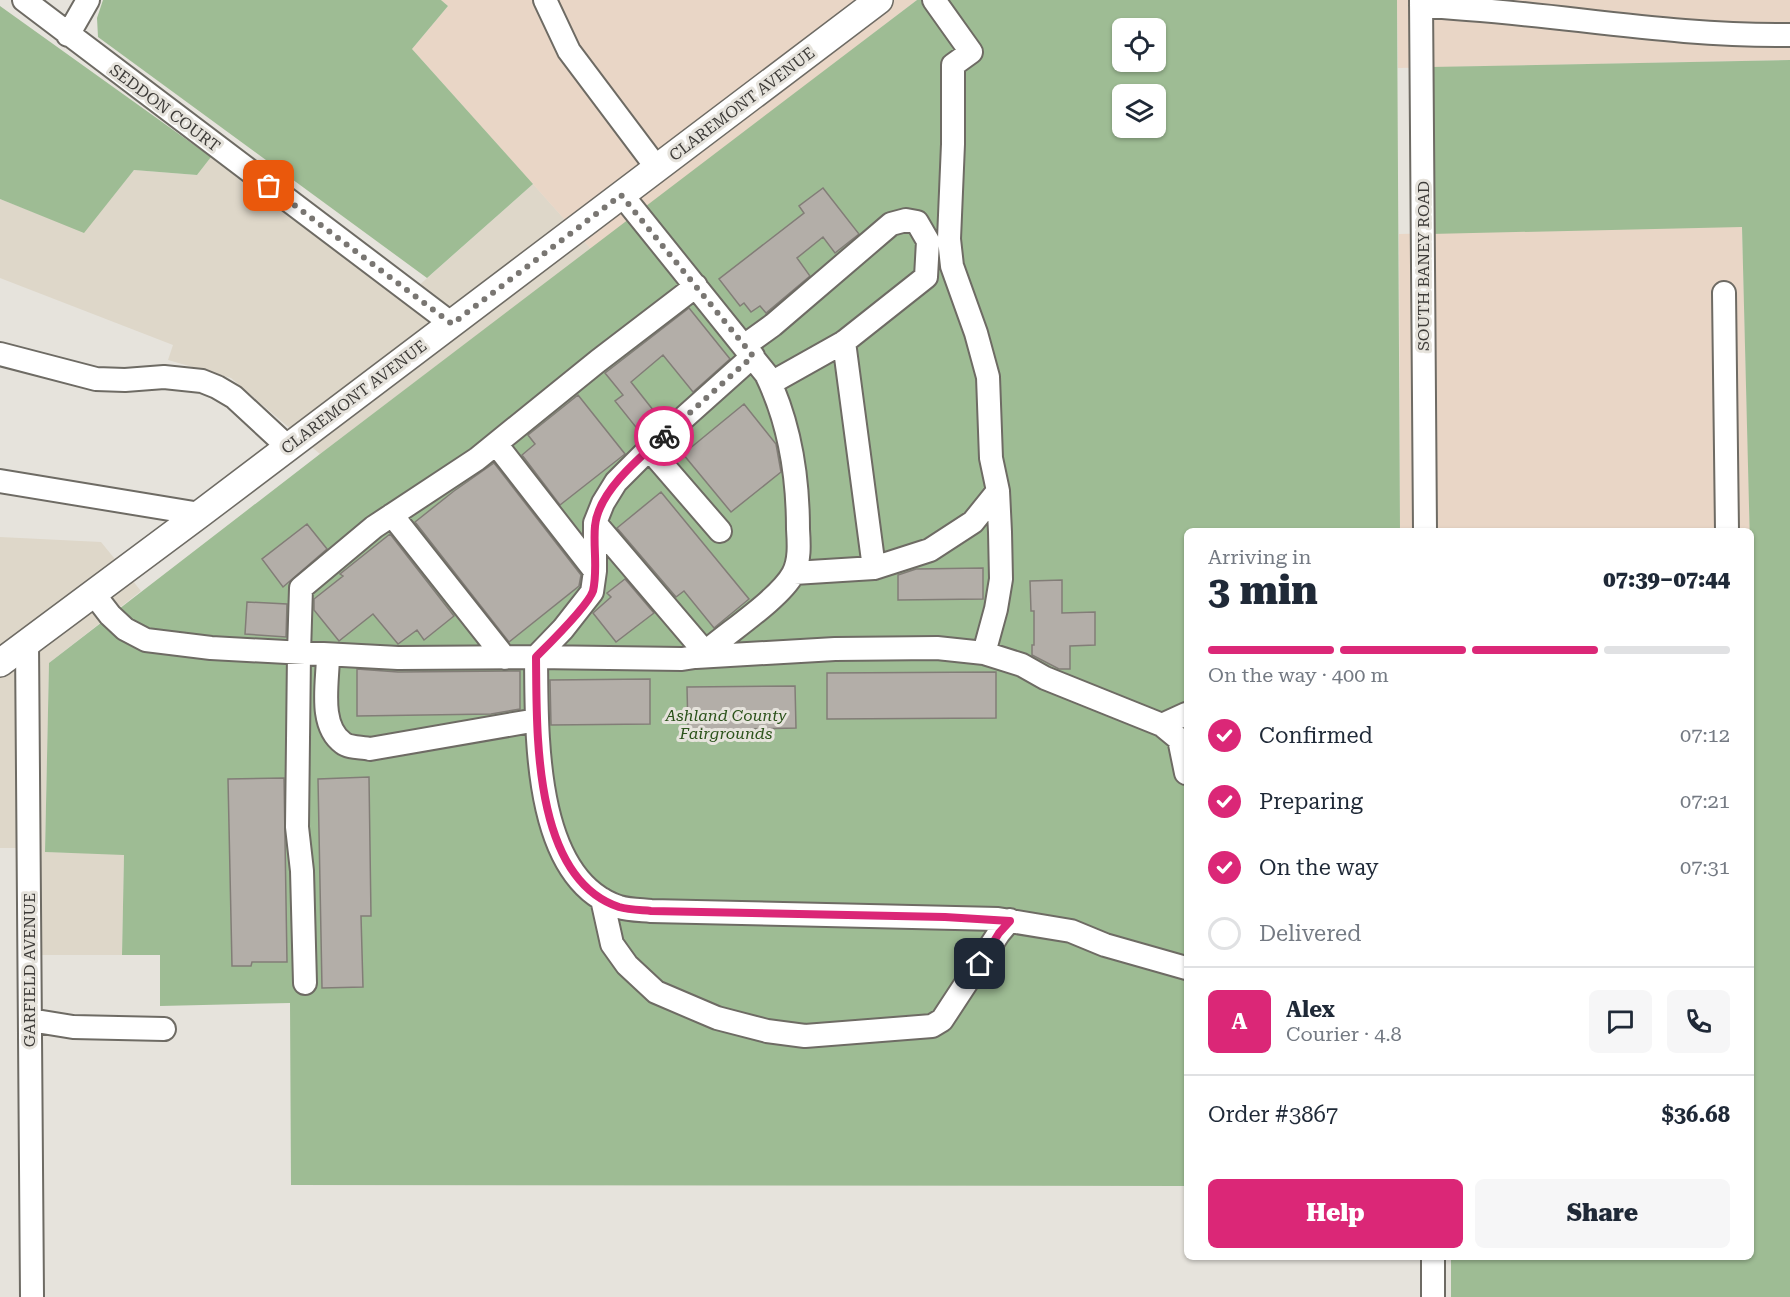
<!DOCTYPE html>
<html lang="en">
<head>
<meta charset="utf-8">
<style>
  body { margin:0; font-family:"Roboto Serif",serif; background:#f6f6f7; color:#1f2937; height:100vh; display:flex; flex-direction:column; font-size:22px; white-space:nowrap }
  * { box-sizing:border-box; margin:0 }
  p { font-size:20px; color:#747a83 }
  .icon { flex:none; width:33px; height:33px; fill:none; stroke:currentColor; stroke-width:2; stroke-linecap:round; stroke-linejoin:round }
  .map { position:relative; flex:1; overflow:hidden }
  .panel { position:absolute; left:1184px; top:528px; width:570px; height:732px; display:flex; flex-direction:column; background:#fff; border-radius:9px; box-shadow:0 2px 4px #0004 }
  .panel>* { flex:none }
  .tools { position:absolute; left:1112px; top:18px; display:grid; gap:12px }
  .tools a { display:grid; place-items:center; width:54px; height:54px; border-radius:9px; background:#fff; box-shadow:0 2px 4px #0004; font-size:30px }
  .pin { position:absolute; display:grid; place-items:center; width:51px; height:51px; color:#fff; margin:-26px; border-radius:12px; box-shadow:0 3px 9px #0006 }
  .courier { position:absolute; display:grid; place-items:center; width:60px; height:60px; margin:-30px; border:4px solid #db2777; border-radius:50%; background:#fff; color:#222; box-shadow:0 2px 8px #0007 }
  .overview em { font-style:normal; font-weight:800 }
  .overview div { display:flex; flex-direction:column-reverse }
  .overview { display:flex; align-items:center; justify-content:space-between; height:102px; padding:0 24px }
  h1 { font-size:39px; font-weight:800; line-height:45px }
  .bar { display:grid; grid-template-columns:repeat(4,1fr); gap:9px 6px; align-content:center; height:72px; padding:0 24px }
  .bar i { height:8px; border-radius:4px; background:#e0e1e3 }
  .bar .on { background:#db2777 }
  .bar p { grid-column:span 4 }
  .line { display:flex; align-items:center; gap:15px; padding:0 24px; border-top:2px solid #e0e1e3 }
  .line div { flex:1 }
  .round { display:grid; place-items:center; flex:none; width:63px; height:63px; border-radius:9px; background:#f6f6f7 }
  ol { padding:0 24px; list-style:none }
  li { display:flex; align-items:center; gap:18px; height:66px }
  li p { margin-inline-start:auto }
  li .icon { padding:6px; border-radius:50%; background:#db2777; color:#fff; stroke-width:4 }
  li:last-child { color:#747a83 }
  li i { width:33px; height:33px; border:3px solid #e0e1e3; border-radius:50% }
  .button { display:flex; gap:12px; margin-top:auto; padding:12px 24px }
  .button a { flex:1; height:69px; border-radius:9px; background:#db2777; color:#fff; font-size:24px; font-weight:800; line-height:69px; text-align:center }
  .button a+a { background:#f6f6f7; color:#1f2937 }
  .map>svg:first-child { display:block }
  .built { fill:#ded7c9 }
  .industrial { fill:#e9d6c6 }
  .green { fill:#9ebc94; fill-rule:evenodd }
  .building { fill:#b3aea8; stroke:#827d77; stroke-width:1.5 }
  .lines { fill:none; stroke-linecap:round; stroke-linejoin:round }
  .minor-casing { stroke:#6e6b64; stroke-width:26 }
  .major-casing { stroke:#6e6b64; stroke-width:30 }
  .minor { stroke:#fff; stroke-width:22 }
  .major { stroke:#fff; stroke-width:27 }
  .done { stroke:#797672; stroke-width:6; stroke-dasharray:0 10.8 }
  .route { stroke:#db2777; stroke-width:8 }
  .labels { text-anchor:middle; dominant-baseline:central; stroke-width:6; stroke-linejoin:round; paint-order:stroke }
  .street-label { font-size:16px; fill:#3e3c39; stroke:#e6e3dc }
  .park-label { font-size:16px; font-style:italic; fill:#2c531b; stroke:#e6e3dc }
</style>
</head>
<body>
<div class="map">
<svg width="1790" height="1297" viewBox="0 0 1790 1297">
  <rect width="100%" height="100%" fill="#e6e3dc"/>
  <path class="built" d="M211 157 407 296 533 184 591 249 320 454 231 378 168 360 173 345 0 278V199L84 232 134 170 197 175Z
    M0 537 101 542 141 591 49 663 45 852 124 854 122 955H17L16 848H0Z"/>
  <path class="industrial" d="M441 0H917L591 249 412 49 448 6Z
    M1397 0H1790V60L1398 68Z
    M1742 226 1750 531H1400L1399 234Z"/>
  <path class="green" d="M103 0H441L448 6 412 49 533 184 427 278 98 37 97 18Z
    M917 0H1397L1400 531H1186V1186L291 1185 290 1003 160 1006V955H122L124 855 45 852 49 663 320 454ZM1122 28H1155V62H1122ZM1122 94H1155V128H1122Z
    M0 6 211 157 197 175 134 170 84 233 0 199Z
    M1790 60V1297H1451V1257H1750V665H1753L1742 227 1430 234V67Z"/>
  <path class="building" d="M823 188 859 234 835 253 823 237 797 258 810 276 766 313 760 306 751 312 744 303 740 306 719 279 804 213 799 206Z
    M689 308 730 359 693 392 663 355 631 382 661 420 643 436 615 401 623 395 605 373Z
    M578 395 625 454 560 505 522 455 535 444 528 435Z
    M744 404 776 444 781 472 731 512 683 454Z
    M494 463 581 575 579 586 509 642 415 522 454 491Z
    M661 492 749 599 714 628 684 591 676 597 617 528Z
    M307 524 327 549 283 587 262 559Z
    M390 534 454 616 424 640 417 630 398 644 373 614 339 641 314 610V599L343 576 340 574Z
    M983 568V599L898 600V575L916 569Z
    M625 579 654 613 616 642 593 613 611 597 607 593Z
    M1062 580V613L1095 612V645L1070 646V669H1059L1032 655V645H1034V611H1031L1030 581Z
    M247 602 287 604 286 637 245 634Z
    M357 669 398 672 520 671V709L491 714 357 716Z
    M996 672V718L827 719V673Z
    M650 679V724L551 725 550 680Z
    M795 686 796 728 688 730 687 687Z
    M369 777 371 916H361L363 987 322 988 318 779Z
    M284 778 287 962H252L251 966H232L228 779Z"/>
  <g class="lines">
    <g class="minor-casing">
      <path id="minor" d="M24 0 452 324
        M545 0 569 51 657 168
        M934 0 971 52 953 65V144L949 239 952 266 976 333 988 377 991 458 998 491 1000 532 1001 579 996 609 984 653
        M1421 0 1425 531
        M1421 6C1545 11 1666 37 1790 35
        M68 35 88 0
        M622 195 766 374C790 423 798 475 798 529 799 544 800 561 793 574 780 598 730 631 708 650L695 657 682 659 536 657C537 731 532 878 619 907 629 910 641 910 651 911L998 919 1071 931 1105 945 1186 968
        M1724 293 1727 531
        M844 342 874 568
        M744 346 773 325 891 224 906 220 917 222 928 241 926 277 844 342 771 383
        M0 354 96 379 125 380 164 377 202 381 217 387 234 397 288 447
        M496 444 595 571
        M649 449 720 531
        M0 481 200 514
        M392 515 505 658
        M595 523 704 651
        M794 573 874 568 930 550 973 522 998 491
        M93 593 110 615 125 629 146 640 211 648 398 658 536 657 563 629 592 592 595 571V523L603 503 616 482 649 449 753 356
        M27 643 32 1297
        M328 655C328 682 318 725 343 743 349 748 362 747 370 749L537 720
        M696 657 835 649 937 648 984 653 1022 665 1045 678 1162 725 1179 739 1186 773
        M1162 725 1186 714
        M602 899 612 944 627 965 656 992 717 1018 767 1031 805 1036 932 1026 942 1020 999 933 1010 920
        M305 983 302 871 297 827 299 653 301 588 374 527 477 459 598 361 696 286
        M30 1020 73 1027 164 1029
        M1433 1257V1297"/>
    </g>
    <g class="major-casing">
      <path id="major" d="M0 663 200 514 879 0"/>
    </g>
    <use href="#minor" class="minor"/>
    <use href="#major" class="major"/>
  </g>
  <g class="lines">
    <path class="done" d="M269 186 452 324 621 195 753 356 664 436"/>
    <path class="route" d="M664 436C640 457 598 492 595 526 593 547 598 570 593 591 588 606 549 644 536 657 537 731 532 878 619 907 629 910 641 910 651 911L945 917 1010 921 999 933 980 964"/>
  </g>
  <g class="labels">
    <g class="street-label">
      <text transform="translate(742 104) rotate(-37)">CLAREMONT AVENUE</text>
      <text transform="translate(165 108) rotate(37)">SEDDON COURT</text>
      <text transform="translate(1423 266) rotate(-90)">SOUTH BANEY ROAD</text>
      <text transform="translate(354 397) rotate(-37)">CLAREMONT AVENUE</text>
      <text transform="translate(29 970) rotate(-90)">GARFIELD AVENUE</text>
    </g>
    <g class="park-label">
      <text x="726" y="715">Ashland County<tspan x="726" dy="18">Fairgrounds</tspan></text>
    </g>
  </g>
</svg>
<div class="tools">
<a><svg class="icon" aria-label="locate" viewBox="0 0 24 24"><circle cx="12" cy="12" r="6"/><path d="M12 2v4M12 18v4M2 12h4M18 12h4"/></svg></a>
<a><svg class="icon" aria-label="layers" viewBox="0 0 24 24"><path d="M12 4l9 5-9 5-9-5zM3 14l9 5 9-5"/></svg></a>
</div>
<div class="pin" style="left:269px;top:186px;background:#ea580c"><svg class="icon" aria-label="bag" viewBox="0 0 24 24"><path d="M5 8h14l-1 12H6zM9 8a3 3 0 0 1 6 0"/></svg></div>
<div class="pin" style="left:980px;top:964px;background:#1f2937"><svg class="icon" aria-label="home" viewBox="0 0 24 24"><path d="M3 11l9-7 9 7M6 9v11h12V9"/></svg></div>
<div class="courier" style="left:664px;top:436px"><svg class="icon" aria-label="bike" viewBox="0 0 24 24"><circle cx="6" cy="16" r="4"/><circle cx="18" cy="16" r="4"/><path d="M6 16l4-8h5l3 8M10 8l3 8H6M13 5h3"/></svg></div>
<section class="panel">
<div class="overview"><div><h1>3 min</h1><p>Arriving in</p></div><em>07:39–07:44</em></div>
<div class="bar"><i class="on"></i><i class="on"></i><i class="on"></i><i></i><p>On the way · 400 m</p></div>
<ol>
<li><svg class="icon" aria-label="check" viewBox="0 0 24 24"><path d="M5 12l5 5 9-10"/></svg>Confirmed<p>07:12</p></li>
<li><svg class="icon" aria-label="check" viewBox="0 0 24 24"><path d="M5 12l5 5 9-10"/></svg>Preparing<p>07:21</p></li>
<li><svg class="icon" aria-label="check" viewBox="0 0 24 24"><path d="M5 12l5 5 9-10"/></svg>On the way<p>07:31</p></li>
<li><i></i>Delivered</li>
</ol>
<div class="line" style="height:108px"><b class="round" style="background:#db2777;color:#fff">A</b><div><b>Alex</b><p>Courier · 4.8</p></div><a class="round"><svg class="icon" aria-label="chat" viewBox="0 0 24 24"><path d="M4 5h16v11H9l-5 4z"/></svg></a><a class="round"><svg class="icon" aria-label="phone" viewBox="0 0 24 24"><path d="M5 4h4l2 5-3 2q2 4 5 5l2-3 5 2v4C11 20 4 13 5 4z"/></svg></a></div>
<div class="line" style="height:78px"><div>Order #3867</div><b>$36.68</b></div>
<div class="button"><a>Help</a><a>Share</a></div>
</section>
</div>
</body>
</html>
